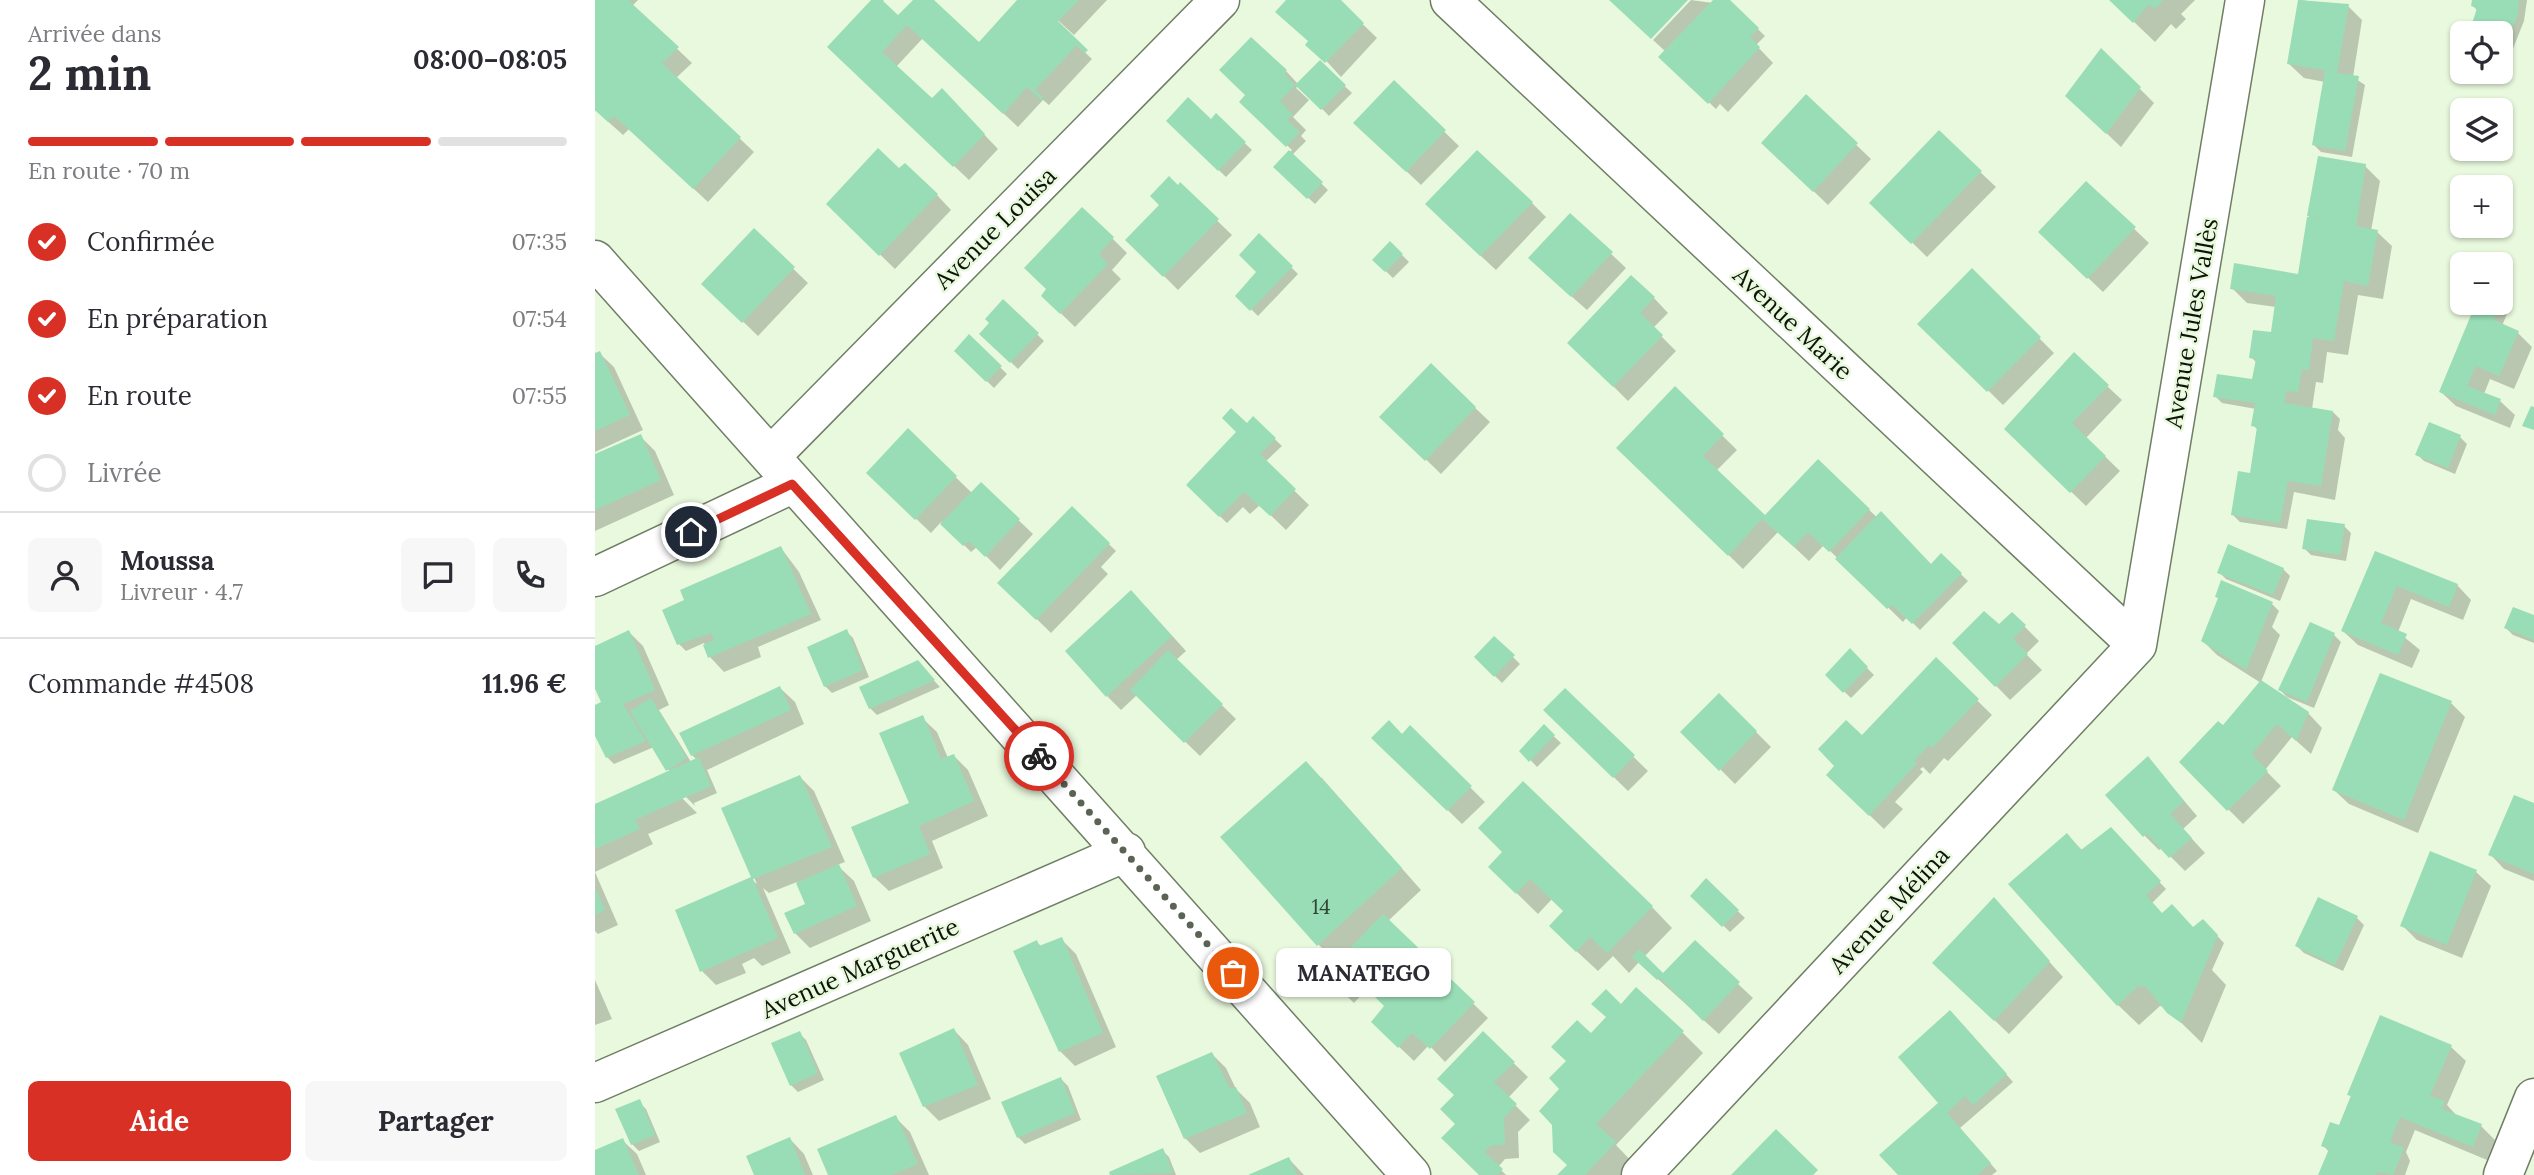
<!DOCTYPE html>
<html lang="fr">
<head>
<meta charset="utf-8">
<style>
  body { margin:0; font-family:Lora,serif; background:#f7f7f7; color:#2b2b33; height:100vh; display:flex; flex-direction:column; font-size:26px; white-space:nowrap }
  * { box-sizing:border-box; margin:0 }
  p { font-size:23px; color:#7c7c81 }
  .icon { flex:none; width:38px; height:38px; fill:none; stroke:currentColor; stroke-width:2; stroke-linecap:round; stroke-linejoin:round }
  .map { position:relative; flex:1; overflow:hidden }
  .details { display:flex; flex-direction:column; background:#fff; width:595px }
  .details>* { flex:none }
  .buttons { position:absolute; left:1855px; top:21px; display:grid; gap:14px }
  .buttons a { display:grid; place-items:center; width:63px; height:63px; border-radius:10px; background:#fff; box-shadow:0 2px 5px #0004; font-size:35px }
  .pin { position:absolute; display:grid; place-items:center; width:60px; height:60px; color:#fff; margin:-30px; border:4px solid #fff; border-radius:50%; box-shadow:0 2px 7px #0007 }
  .courier { position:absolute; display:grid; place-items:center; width:70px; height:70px; margin:-35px; border:5px solid #d93025; border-radius:50%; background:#fff; color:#222; box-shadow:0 2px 9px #0007 }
  .bubble { position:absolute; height:49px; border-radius:10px; background:#fff; box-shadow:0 2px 5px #0004; font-size:23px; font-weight:800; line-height:49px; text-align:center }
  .overview em { font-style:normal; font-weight:800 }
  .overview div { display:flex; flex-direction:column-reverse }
  .overview { display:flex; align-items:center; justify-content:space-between; height:119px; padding:0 28px }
  h1 { font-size:46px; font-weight:800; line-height:52px }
  .bar { display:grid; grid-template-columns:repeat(4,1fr); gap:10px 7px; align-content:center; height:84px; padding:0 28px }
  .bar i { height:9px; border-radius:5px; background:#e1e1e2 }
  .bar .current { background:#d93025 }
  .bar p { grid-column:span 4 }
  .line { display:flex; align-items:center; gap:18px; padding:0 28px; border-top:2px solid #e1e1e2 }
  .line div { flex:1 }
  .round { display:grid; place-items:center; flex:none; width:74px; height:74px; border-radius:10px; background:#f7f7f7 }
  ol { padding:0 28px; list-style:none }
  li { display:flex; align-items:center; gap:21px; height:77px }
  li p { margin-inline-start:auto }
  li .icon { padding:7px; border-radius:50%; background:#d93025; color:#fff; stroke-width:4 }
  li:last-child { color:#7c7c81 }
  li i { width:38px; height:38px; border:4px solid #e1e1e2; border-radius:50% }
  .primary-button { display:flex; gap:14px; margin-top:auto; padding:14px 28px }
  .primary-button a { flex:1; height:80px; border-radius:10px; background:#d93025; color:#fff; font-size:28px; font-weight:800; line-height:80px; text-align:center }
  .primary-button a+a { background:#f7f7f7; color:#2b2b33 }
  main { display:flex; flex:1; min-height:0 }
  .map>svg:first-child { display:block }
  .shadow { fill:#0003 }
  .building { fill:#99ddb6 }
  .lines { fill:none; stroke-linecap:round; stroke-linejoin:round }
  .minor-casing { stroke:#6f7e65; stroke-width:41 }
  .minor { stroke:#fff; stroke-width:38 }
  .done { stroke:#5b6454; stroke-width:7; stroke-dasharray:0 12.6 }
  .route { stroke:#d93025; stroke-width:9 }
  .labels { text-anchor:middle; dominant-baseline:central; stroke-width:5; stroke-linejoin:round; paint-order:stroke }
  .number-label { font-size:21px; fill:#314635 }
  .street-label { font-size:24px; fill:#0e130a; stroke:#e9f9dd }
</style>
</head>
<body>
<main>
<section class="details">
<div class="overview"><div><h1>2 min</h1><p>Arrivée dans</p></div><em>08:00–08:05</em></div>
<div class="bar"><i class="current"></i><i class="current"></i><i class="current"></i><i></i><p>En route · 70 m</p></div>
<ol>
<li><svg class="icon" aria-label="check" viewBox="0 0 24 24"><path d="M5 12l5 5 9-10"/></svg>Confirmée<p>07:35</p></li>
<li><svg class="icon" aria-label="check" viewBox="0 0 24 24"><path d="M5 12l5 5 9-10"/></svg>En préparation<p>07:54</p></li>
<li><svg class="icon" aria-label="check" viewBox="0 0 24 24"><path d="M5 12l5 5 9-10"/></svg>En route<p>07:55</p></li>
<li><i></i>Livrée</li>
</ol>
<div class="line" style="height:126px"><a class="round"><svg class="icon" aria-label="person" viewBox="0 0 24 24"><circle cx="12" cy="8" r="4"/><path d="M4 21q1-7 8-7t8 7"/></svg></a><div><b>Moussa</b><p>Livreur · 4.7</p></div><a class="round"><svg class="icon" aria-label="chat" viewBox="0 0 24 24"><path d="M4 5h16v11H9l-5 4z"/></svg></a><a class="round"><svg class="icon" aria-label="phone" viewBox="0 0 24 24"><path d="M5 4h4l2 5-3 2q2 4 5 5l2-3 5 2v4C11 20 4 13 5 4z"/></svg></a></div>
<div class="line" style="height:91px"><div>Commande #4508</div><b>11.96 €</b></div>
<div class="primary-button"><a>Aide</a><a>Partager</a></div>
</section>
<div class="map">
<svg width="1939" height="1175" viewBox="0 0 1939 1175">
  <rect width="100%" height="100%" fill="#e9f9dd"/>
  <path class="shadow" d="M0 0H43L37 6 97 63 81 78 159 152 113 202 34 129 28 135 0 110Z
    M278 0H289L287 2 303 18 320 0H336L384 45 424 0H435L497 59 454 105 448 100 423 127 328 38 301 67 337 101 361 105 403 149 374 180 248 61Z
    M441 0H512L479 35Z
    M694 0H743L782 38 746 77 714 42Z
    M1096 0 1118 3 1133 0 1170 36 1161 45 1178 63 1133 112 1125 104 1121 109 1073 64 1071 52 1058 40Z
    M1516 0H1600L1586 14 1591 19 1581 29 1576 24 1560 42Z
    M1705 0 1753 6 1767 20 1758 77 1770 85 1757 157 1726 152 1719 145 1730 82 1709 78 1694 64Z
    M1879 0H1932L1929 21 1915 56 1906 54V33H1876L1883 11 1878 6Z
    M1507 51 1559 103 1526 147 1487 110Z
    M725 63 757 93 734 116 704 85 701 88 714 100 698 117 711 130 706 136 711 141 697 155 733 190 720 204 680 167 697 150 660 116 691 71 703 84Z
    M799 83 864 146 826 185 775 137Z
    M1211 97 1276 159 1233 205 1183 157Z
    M621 116 657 150 631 177 573 121H616Z
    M1344 133 1401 187 1332 257 1277 203Z
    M1770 166 1785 181 1776 231 1782 232 1797 246 1788 299 1763 295 1753 355 1732 352 1728 383 1721 382 1717 409 1738 412 1745 419 1743 430 1750 438 1740 500 1699 492 1692 529 1645 522 1638 515 1660 476 1663 430 1658 425 1661 409 1627 403 1620 396 1658 383 1662 363 1656 357 1678 334 1681 307 1652 303 1637 288 1704 276 1722 169Z
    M304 171 342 195 356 210 300 269 233 204Z
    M1491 183 1554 243 1508 292 1445 232Z
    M585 185 637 235 583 290 533 240Z
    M937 203 951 217 901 270 846 219Z
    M975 215 1031 268 992 310 950 273Z
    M159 231 213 283 163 336 109 284Z
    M664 235 703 274 663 316 642 295 664 272Z
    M517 238 532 253 517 270 526 279 480 327 448 296Z
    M795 243 814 262 798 278 779 260Z
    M1377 271 1459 353 1408 405 1325 324Z
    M1059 298 1073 313 1058 328 1081 351 1033 401 975 343Z
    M408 301 449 341 423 369 387 334Z
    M1907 302 1914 309 1907 326 1923 333 1937 347 1919 389 1895 379 1889 394 1905 401 1920 415 1915 428 1861 406 1846 392 1883 303Z
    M374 337 412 374 399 388 361 351Z
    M4 353 19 367 48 430 0 452V355Z
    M836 366 895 422 846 474 787 417Z
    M1512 386 1527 400 1491 438 1525 471 1491 506 1411 429Z
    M1080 389 1142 450 1121 471 1170 518 1223 462 1335 567 1346 555 1373 581 1325 630 1312 617 1308 622 1229 545 1214 561 1183 532 1148 569 1023 448Z
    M658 418 687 446 670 462 714 505 691 530 665 505 655 514 648 507 632 523 593 485Z
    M1835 424 1865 437 1872 444 1860 474 1829 461 1822 454Z
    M313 431 377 493 386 484 438 534 405 570 382 547 376 552 346 522 336 533 288 487Z
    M45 436 60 451 79 495 0 531V456Z
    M477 508 521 551 506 567 513 574 456 633 405 583Z
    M1749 526 1756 533 1751 561 1716 555 1709 548Z
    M186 548 204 572 226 620 163 647 166 657 129 672 115 657 109 643 91 651 84 644 91 601Z
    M1781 553 1862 585 1876 600 1868 620 1816 599 1803 632 1825 650 1817 668 1763 645 1748 631Z
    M1688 569 1695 576 1685 601 1631 579 1624 572Z
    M1677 604 1684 611 1677 627 1685 635 1666 682 1713 713 1727 728 1716 754 1697 737 1670 770 1686 786 1648 824 1586 762 1628 728 1666 683 1622 655 1608 641Z
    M551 607 591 651 581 660 641 719 605 756 542 695 526 710 512 696Z
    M1417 614 1444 641 1431 654 1447 670 1415 700 1359 643 1404 627Z
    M1939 617V643L1918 635 1911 628Z
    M251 631 258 638 274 677 237 693 230 686Z
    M34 632 48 646 74 705 64 710 96 762 102 760 97 755 185 688 200 702 209 724 112 770 122 793 99 803 100 806 84 790 82 793 102 813 53 834 58 844 0 872 23 925 3 934 0 931V806L75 772 59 747 19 764 12 757 0 731V706L9 703 0 685V648Z
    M1739 635 1746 642 1719 708 1692 697 1685 690Z
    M899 638 925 664 907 683 881 657Z
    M1255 651 1279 675 1256 698 1232 675Z
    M1341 660 1397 715 1353 761 1349 758 1335 774 1328 767 1325 769 1328 772 1300 802 1308 809 1289 829 1233 775Z
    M329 670 345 687 282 715 275 708Z
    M970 690 1053 771 1033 791 950 710Z
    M1124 695 1176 747 1140 784 1088 732Z
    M1856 703 1870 717 1823 833 1754 804 1739 790Z
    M327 718 342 732 353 758 359 756 373 770 393 816 337 841 348 868 294 891 279 877 316 804Z
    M949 727 966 743 942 767 927 751Z
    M815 728 890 802 867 824 779 738 808 736Z
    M1553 758 1602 816 1588 829 1610 853 1590 871 1567 848 1564 850 1550 836Z
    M205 777 219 791 250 862 242 865 259 881 276 921 215 948 200 933 212 905 202 882 174 893 168 888 196 953 167 966 159 958 147 964 151 973 121 985 107 971 156 879 162 884 128 809Z
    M726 777 826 890 793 921 893 1018 850 1062 834 1045 819 1061 778 1022 792 1007 773 988 759 1003 731 976 742 964 723 944Z
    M1939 804V881L1909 869 1895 854Z
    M1516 830 1571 889 1557 903 1568 915 1598 929 1608 921 1629 943 1617 970 1631 985 1607 1043 1570 1007 1565 1006 1544 1025 1523 1005 1472 835 1488 851Z
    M1836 854 1881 872 1896 886 1867 958 1822 940 1807 925Z
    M895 867 1057 907 1077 928 1049 957 1068 976 1143 984 1158 998 1124 1034 1044 962 1034 973 1018 956 1003 971 977 947 970 911 957 899 943 914Z
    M1111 881 1150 918 1135 932 1097 896Z
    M1724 899 1762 918 1769 925 1748 971 1709 953 1702 946Z
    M1399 900 1468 977 1414 1034 1354 977Z
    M466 939 481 954 521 1047 480 1066 465 1051 442 942 447 947Z
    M0 980 17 1019 0 1025Z
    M1029 1009 1087 1032 1108 1053 1021 1145 1040 1165 1030 1175H964L974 1165 967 1089 997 1036Z
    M1786 1018 1856 1047 1871 1061 1852 1105 1863 1117 1886 1126 1900 1140 1892 1160 1820 1130 1811 1152 1815 1161 1810 1175H1725L1734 1152 1728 1145 1744 1127Z
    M1369 1026 1418 1082 1365 1128 1402 1171 1397 1175H1305L1346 1103Z
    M359 1030 373 1045 396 1099 344 1121 329 1106Z
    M204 1033 211 1040 229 1080 203 1092 196 1085Z
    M888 1034 933 1077 913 1098 935 1120 923 1132 924 1158 910 1159 903 1167 911 1175H886L862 1124 861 1095Z
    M617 1054 631 1068 641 1089 655 1103 665 1127 605 1153 590 1138Z
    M466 1079 473 1086 486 1120 430 1144 423 1137 408 1103Z
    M44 1102 51 1109 65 1142 44 1151 37 1144Z
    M301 1118 315 1132 334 1175H235Z
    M195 1139 209 1154 218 1175H161Z
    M27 1140 42 1154 51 1175H0V1152Z
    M567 1150 574 1157 581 1175H517L516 1173Z
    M694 1159 709 1175H657Z"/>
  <path class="building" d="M0 0H33L84 47 67 63 146 137 98 189 19 116 13 122 0 110Z
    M276 0H287L303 15 318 0H339L384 42 422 0H484L463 21 493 50 490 53 482 45 440 90 448 97 446 100 432 87 408 114 312 25 287 52 337 98 347 88 390 134 358 167 232 47Z
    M691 0H746L769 23 730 63 710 45 713 41 680 12Z
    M1014 0H1093L1056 39Z
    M1118 0H1135L1164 28 1155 37 1165 47 1113 104 1063 57Z
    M1514 0H1569L1559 9 1554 4 1538 23Z
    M1703 0 1754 4 1742 73 1764 76 1750 151 1717 145 1730 70 1692 64Z
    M1877 0H1924L1923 14 1908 50 1906 33H1874L1882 8 1876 6Z
    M656 37 692 70 689 74 700 85 685 101 698 115 692 120 705 132 691 147 644 102 650 95 624 70Z
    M1506 48 1546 87 1511 134 1470 96Z
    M725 60 751 85 726 110 700 85Z
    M799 80 851 130 811 172 758 123Z
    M1211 94 1263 143 1218 192 1166 143Z
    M593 97 616 119 621 113 651 142 623 171 571 121Z
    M1344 130 1387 171 1316 244 1274 203Z
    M283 148 304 168 310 163 343 194 284 256 231 204Z
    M694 150 728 182 712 199 678 167Z
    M882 150 938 202 885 256 830 204Z
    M1723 156 1771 164 1761 226 1783 230 1773 286 1749 281 1739 341 1718 338 1714 370 1707 369 1703 392 1691 391 1689 403 1738 411 1726 486 1693 481 1685 523 1636 515 1643 471 1655 473 1662 427 1656 426 1660 403 1618 397 1622 374 1657 379 1661 359 1654 358 1658 330 1676 332 1681 296 1635 289 1639 263 1703 274 1712 217 1734 220 1712 216Z
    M574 176 583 185 585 182 624 219 568 277 530 240 564 205 555 196Z
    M1491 181 1541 227 1492 279 1443 232Z
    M487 207 519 237 504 254 513 264 465 314 446 296 451 289 429 268Z
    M975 213 1018 252 976 297 933 258Z
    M159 228 200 267 147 323 106 284Z
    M664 233 698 266 655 311 640 296 661 272 644 255Z
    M795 241 808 254 790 272 777 260Z
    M1377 268 1446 337 1392 392 1322 324Z
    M1036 275 1060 297 1045 313 1068 335 1018 387 972 343Z
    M408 299 444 333 415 363 384 334 394 323 390 319Z
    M1881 303H1907L1899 320 1924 331 1904 376 1881 366 1872 386 1906 399 1900 415 1844 392Z
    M374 334 407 366 391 382 359 351Z
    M5 351 35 415 0 431V353Z
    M1479 352 1514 385 1477 423 1511 456 1475 493 1409 429Z
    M836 363 881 407 830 461 784 417Z
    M1080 386 1129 434 1108 456 1170 515 1223 459 1275 509 1234 552 1213 532 1199 547 1167 519 1133 556 1021 448Z
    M1936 406 1939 407V430L1927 426Z
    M636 408 652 423 658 416 681 438 665 454 701 489 675 516 649 492 624 517 591 485 641 432 627 418Z
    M1834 422 1866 435 1853 468 1820 455Z
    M313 428 362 476 320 520 271 473Z
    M46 434 66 480 0 510V454Z
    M386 482 425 519 390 557 374 541 368 546 345 524Z
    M477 506 515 543 441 620 402 583Z
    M1286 511 1336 564 1346 553 1367 573 1317 624 1297 605 1292 609 1240 559Z
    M1712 519 1750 524 1745 555 1707 549Z
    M1633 544 1689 568 1678 595 1622 573Z
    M186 546 216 614 113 658 108 645 119 640 116 633 82 645 67 610 89 600 85 590Z
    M1780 551 1863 584 1854 607 1802 586 1786 623 1812 634 1803 655 1746 631Z
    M1626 580 1678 602 1651 670 1606 641 1623 598 1620 597Z
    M536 590 577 636 511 697 470 651Z
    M1918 607 1939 615V640L1909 628Z
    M1389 611 1404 624 1417 612 1431 625 1418 639 1433 654 1400 687 1357 643Z
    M1715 622 1740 633 1712 702 1683 690Z
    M252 629 268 670 229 687 212 647Z
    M34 630 60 690 28 704 51 741 11 758 0 736V705L6 702 0 689V646Z
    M899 636 920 655 899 677 879 657Z
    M1255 648 1273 667 1248 693 1230 675Z
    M573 650 628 704 589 743 535 690Z
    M1341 657 1384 699 1337 748 1334 745 1319 761 1322 763 1274 816 1231 775 1239 766 1223 749 1251 720 1267 735Z
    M323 660 340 680 274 709 264 687Z
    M1785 673 1857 701 1809 820 1737 790Z
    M1666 680 1714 712 1701 741 1682 724 1657 754 1673 771 1632 811 1584 762 1623 721 1628 725Z
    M185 686 196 710 96 756 84 733Z
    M970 688 1040 755 1018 778 948 710Z
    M1124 693 1162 731 1124 771 1085 732Z
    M56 698 92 758 71 771 35 711Z
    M328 715 346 759 359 754 379 801 324 826 335 854 278 878 256 827 314 803 284 733Z
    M794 720 807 734 815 725 877 786 852 811 776 738Z
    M949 724 960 735 934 762 924 751Z
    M1553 756 1589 801 1575 814 1597 838 1574 858 1552 834 1548 837 1510 795Z
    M104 757 116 786 40 820 45 829 0 849V804Z
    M711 761 807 868 722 946 625 837Z
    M205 775 237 847 158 879 183 938 105 972 80 910 156 877 126 808Z
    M928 781 1058 906 1012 953 995 937 981 952 954 926 968 911 935 879 921 894 893 867 907 852 883 828Z
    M1919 795 1939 803V874L1893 855Z
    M1516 827 1566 881 1551 895 1567 913 1577 904 1598 927 1608 919 1623 935 1586 1023 1572 1013 1551 987 1543 986 1522 1006 1413 884 1472 833 1486 850Z
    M1835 851 1882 870 1852 945 1805 926Z
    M244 864 262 906 199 934 189 913 210 904 201 883Z
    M1111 878 1144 910 1127 927 1095 896Z
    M0 888 10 910 0 915Z
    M1399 897 1455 961 1399 1021 1337 963Z
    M1723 897 1763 916 1740 965 1700 946Z
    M788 914 880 1002 835 1049 817 1033 803 1048 776 1022 789 1006 758 975 743 990 728 976Z
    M467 937 508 1033 464 1052 418 951 442 940 444 946Z
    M1100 940 1145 982 1108 1021 1065 978 1062 980 1037 957 1044 949 1068 973Z
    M1041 987 1089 1031 1001 1124 1021 1142 990 1175H962L972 1165 958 1152 957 1125 944 1111 964 1089 954 1078 971 1061 956 1047 982 1020 996 1033 1011 1017 996 1004 1011 989 1026 1004Z
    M1355 1010 1412 1074 1378 1105 1370 1096 1352 1113 1396 1163 1382 1175H1303L1284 1155 1343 1103 1303 1057Z
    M1785 1015 1857 1045 1835 1096 1850 1101 1847 1109 1887 1124 1878 1147 1805 1117 1795 1142 1809 1148 1798 1175 1782 1172 1781 1175H1723L1734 1149 1726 1146 1735 1122 1744 1125 1756 1096 1752 1095Z
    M359 1028 383 1085 328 1107 304 1053Z
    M205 1031 223 1073 195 1086 176 1043Z
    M888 1031 920 1062 899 1082 922 1104 909 1118 910 1144 895 1146 889 1152 908 1169 902 1175H884L846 1138 860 1124 845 1109 859 1095 842 1079Z
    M617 1052 635 1089 641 1087 652 1113 589 1139 561 1076Z
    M466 1077 480 1113 422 1138 406 1102Z
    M45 1099 60 1135 36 1145 20 1109Z
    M301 1115 323 1164 296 1175H233L222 1149Z
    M1181 1129 1223 1170 1218 1175H1136Z
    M195 1137 210 1175H159L151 1156Z
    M28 1138 44 1175H0V1150Z
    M568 1148 578 1173 515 1175 514 1172Z
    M694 1157 702 1175H653Z"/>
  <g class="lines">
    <g class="minor-casing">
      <path id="minor" d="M855 0 1542 645
        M0 260 816 1175
        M176 456 625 0
        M0 577 197 484
        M1542 645 1650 0
        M0 1083 531 852
        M1046 1175 1542 645
        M1908 1175 1939 1098"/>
    </g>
    <use href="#minor" class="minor"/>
  </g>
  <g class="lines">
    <path class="done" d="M444 756 638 973"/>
    <path class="route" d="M96 532 197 484 444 756"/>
  </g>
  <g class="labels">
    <g class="number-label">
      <text x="726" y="906">14</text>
    </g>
    <g class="street-label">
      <text transform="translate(400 228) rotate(-45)">Avenue Louisa</text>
      <text transform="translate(1198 323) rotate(43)">Avenue Marie</text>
      <text transform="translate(1596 323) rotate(-80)">Avenue Jules Vallès</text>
      <text transform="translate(1294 910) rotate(-47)">Avenue Mélina</text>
      <text transform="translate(265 968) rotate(-24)">Avenue Marguerite</text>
    </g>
  </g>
</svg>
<div class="buttons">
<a><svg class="icon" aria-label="locate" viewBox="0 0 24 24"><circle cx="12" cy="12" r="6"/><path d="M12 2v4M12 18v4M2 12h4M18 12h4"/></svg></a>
<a><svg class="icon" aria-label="layers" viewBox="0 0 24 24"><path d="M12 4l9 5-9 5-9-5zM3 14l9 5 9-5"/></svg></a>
<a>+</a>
<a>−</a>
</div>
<div class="pin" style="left:638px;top:973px;background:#ea580c"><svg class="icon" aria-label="bag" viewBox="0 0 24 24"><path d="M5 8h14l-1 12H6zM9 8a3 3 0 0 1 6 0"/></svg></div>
<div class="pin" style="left:96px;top:532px;background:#1f2937"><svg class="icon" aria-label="home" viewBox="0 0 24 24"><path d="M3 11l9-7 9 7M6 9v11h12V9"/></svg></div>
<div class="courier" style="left:444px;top:756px"><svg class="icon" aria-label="bike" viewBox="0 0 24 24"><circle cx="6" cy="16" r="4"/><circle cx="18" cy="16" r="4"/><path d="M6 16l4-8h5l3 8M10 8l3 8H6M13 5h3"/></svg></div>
<div class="bubble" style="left:681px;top:948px;width:175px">MANATEGO</div>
</div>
</main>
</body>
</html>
